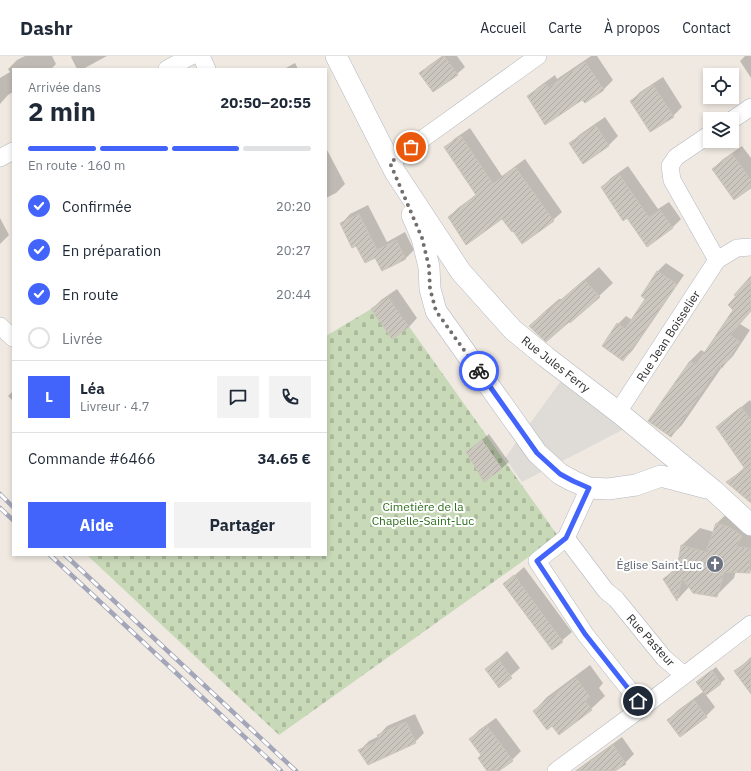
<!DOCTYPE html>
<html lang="fr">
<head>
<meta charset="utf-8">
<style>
  body { margin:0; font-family:"IBM Plex Sans",sans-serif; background:#f2f2f3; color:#1f2937; height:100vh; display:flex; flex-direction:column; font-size:15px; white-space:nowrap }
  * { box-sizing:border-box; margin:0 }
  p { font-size:13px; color:#747a83 }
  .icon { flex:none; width:22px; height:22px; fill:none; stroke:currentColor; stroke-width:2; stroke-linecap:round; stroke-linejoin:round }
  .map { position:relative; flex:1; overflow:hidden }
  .panel { position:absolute; left:12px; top:12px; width:315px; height:488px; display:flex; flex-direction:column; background:#fff; border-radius:0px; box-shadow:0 2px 6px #0003 }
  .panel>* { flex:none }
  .buttons { position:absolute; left:703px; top:12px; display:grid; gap:8px }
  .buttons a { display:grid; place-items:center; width:36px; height:36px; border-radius:0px; background:#fff; box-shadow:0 2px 6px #0003; font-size:20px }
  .pin { position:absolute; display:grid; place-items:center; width:34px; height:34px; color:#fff; margin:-17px; border:2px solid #fff; border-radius:50%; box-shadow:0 1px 4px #0007 }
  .courier { position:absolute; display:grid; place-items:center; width:40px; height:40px; margin:-20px; border:3px solid #4264fb; border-radius:50%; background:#fff; color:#222; box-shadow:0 1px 5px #0007 }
  .headline em { font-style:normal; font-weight:700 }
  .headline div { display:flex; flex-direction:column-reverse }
  .headline { display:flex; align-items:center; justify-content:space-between; height:68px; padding:0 16px }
  h1 { font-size:26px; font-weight:700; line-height:30px }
  .bar { display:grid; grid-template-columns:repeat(4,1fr); gap:6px 4px; align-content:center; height:48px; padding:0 16px }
  .bar i { height:5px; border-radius:3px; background:#e0e1e3 }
  .bar .on { background:#4264fb }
  .bar p { grid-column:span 4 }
  .line { display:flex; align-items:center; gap:10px; padding:0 16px; border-top:1px solid #e0e1e3 }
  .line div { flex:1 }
  .round { display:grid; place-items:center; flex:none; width:42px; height:42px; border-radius:0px; background:#f2f2f3 }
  ol { padding:0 16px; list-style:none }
  li { display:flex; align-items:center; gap:12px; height:44px }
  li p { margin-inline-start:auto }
  li .icon { padding:4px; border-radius:50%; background:#4264fb; color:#fff; stroke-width:4 }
  li:last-child { color:#747a83 }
  li i { width:22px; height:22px; border:2px solid #e0e1e3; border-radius:50% }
  .cta { display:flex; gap:8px; margin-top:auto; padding:8px 16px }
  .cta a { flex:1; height:46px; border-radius:0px; background:#4264fb; color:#fff; font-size:16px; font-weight:700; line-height:46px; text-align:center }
  .cta a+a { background:#f2f2f3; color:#1f2937 }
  header { display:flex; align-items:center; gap:24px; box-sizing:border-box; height:56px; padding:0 20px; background:#fff; border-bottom:1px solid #e0e1e3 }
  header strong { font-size:19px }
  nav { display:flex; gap:22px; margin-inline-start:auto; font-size:14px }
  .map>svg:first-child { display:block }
  .cemetery { fill:url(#cemetery-stones) }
  .plaza { fill:#dfdcd8 }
  .shadow { fill:#0003 }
  .building { fill:url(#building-hatch); stroke:#cbc5ba }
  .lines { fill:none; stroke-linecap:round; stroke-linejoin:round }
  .minor-casing { stroke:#b4b7c1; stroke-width:18 }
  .tertiary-casing { stroke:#b4b7c1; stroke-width:22 }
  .minor { stroke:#fff; stroke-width:17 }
  .tertiary { stroke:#fff; stroke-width:21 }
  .rail-casing { stroke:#a3a6b8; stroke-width:4.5 }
  .rail { stroke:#fff; stroke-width:3; stroke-dasharray:9; stroke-linecap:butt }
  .done { stroke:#726f6d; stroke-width:4; stroke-dasharray:0 7.2 }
  .route { stroke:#4264fb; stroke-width:5 }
  .labels { text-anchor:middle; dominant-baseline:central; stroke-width:4; stroke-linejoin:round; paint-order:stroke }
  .street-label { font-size:12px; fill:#2e2e2e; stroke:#fff }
  .park-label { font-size:12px; fill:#2c6e1b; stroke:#fff }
  .worship-label { font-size:12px; fill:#5b616d; stroke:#fff; text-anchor:end }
</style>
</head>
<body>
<header>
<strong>Dashr</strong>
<nav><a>Accueil</a><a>Carte</a><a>À propos</a><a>Contact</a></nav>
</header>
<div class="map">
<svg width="751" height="715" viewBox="0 0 751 715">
  <defs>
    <pattern id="cemetery-stones" width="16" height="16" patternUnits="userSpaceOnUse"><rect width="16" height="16" fill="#c8d9b8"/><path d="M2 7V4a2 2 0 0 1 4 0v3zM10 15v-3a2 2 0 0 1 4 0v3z" fill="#acbb9e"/></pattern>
    <pattern id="building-hatch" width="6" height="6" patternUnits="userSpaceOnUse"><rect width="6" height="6" fill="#cbc7bf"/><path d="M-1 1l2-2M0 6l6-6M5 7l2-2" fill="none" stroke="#afaba4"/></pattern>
  </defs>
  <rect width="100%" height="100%" fill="#efe9e1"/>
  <path class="cemetery" d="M388 241 558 480 279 679 87 499H326V280L371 253Z"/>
  <path class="plaza" d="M563 322 628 371 522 426 505 402Z"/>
  <path class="shadow" d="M25 0H52L56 8 51 13H13V36L8 39 0 48V22L10 16 8 13 17 4Z
    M72 0H107L83 13H77L71 1Z
    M442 0H457L465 11 457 18 433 34 421 17 428 10Z
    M591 0H597L613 24 604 33 585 46 583 42 528 41 537 32 555 19 557 23Z
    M745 0H751V22L740 5Z
    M295 7 298 13H284Z
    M663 21 682 51 673 60 631 45 640 36Z
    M605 61 618 80 609 89 583 106 570 88 579 79Z
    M470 72 502 120 525 103 562 156 553 164 502 161H449L458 152 477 138 445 92 454 83Z
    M742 90 751 102V131L713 113 722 104Z
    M326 92 345 128 336 137 326 142Z
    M628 110 658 153 669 146 681 163 672 172 627 161 602 131 611 122Z
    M368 149 387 186 405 176 414 194 405 203 376 200 357 188 341 168 350 158Z
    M0 162 9 179 0 188Z
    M666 207 684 219 632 295 623 304 618 268 626 260 632 264 647 243 642 239 658 215Z
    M599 211 613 227 571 266 569 264 530 270 544 256 559 243H562Z
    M751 222V255L740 268 750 274 733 300 722 311 682 369 671 380 649 365 690 305 701 294 706 297 735 254Z
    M397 233 417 262 409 271 372 253 381 244Z
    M13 335V345L8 340Z
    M750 344 751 346V436L728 426 745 411 718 372 729 361Z
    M489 378 509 406 502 412 484 424 467 396Z
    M735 450 751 457V514L749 516 736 515 734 522 716 540 689 531 678 543 664 523 679 508 682 489 700 472 714 476 717 467Z
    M524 511 572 576 552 593 505 528Z
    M507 595 520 612 499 630 487 613Z
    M751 601V632L736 615Z
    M590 609 603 627 599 632 605 640 591 653 552 669 534 655 547 641Z
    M716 611 725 623 706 639 715 651 706 660 668 664 677 655 704 635 702 622Z
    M415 658 424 677 415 686 360 694 369 685 379 680V679L387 670Z
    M496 662 521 695 512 704 498 715H489L482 699 470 683 479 674Z
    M622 681 634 698 625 707 614 715H575Z"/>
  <path class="building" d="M444 0 458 19 433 36 419 17Z
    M585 6 604 34 585 47 582 44 545 69 527 40 545 28 548 32Z
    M653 29 674 61 650 76 630 45Z
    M596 70 609 90 583 108 569 87Z
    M461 80 493 128 515 111 554 165 522 188 513 175 512 176 502 163 466 189 448 161 476 139 444 91Z
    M732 98 751 124V132L734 144 712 113Z
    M619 118 649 162 660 154 673 172 647 191 627 162 623 165 601 131Z
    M359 158 377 194 396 184 406 203 382 215 375 202 365 207 356 190 352 192 340 167Z
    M657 215 677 228 623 305 602 290 617 267 625 273 645 243 641 240Z
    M751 220V255L730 279 740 286 722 312 719 310 671 381 648 365 690 305 696 309 733 254 728 249 736 240 734 239Z
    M584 224 600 241 570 267 569 266 546 286 529 270 545 256H547Z
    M388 241 409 271 392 283 371 253Z
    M741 351 751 364V447L726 426 745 413 716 371Z
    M482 384 502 413 484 426 466 396Z
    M716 467 729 471 742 480 736 491 750 492V517L724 516 717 541 693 537 682 522 677 545 663 523 677 513 681 489 709 497 707 493Z
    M514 519 563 586 552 594 503 528Z
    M498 603 512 622 499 632 485 613Z
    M751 603V638L734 615Z
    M712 614 721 628 706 639 696 626Z
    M576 622 590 641 585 645 592 654 559 679 552 670 547 674 533 655Z
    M694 644 707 661 680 681 667 664Z
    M406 666 416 687 368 709 358 694 380 684 377 679Z
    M487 670 513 705 499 715H487L478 702 481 699 469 683Z
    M613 689 626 708 615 715H577Z"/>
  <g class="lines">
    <g class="minor-casing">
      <path id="minor" d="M201 0 207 13
        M167 13 191 0
        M732 64 751 51
        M710 78 676 101 670 110 672 124 717 204
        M0 102 13 95
        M389 107 538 0
        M0 270 13 282
        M618 356 717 204 737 192 751 191
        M589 432 566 482 537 505 585 578 643 651
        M566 482 606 535 616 543 664 602 684 619
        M556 715 643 651 751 568"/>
    </g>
    <g class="tertiary-casing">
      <path id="tertiary" d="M336 0 395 116 461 216 513 274 546 301 618 356 713 434 751 469
        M412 159 422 182 429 211 430 233 436 255 537 397 560 418 573 425 589 432 608 433 636 429 661 420 707 432"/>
    </g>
    <use href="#minor" class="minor"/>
    <use href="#tertiary" class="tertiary"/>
    <g class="rail-casing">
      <path id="rail" d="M0 438 13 451
        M0 452 13 464
        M50 499 281 715
        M65 499 296 715"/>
    </g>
    <use href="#rail" class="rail"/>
  </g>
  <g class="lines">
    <path class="done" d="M411 91 390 107 422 182 429 211 430 233 436 255 479 315"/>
    <path class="route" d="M479 315 537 397 560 418 573 425 589 432 566 482 537 505 585 578 638 645"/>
  </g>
  <defs>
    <g id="church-disc" transform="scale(0.9)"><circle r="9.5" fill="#6b7280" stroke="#fff"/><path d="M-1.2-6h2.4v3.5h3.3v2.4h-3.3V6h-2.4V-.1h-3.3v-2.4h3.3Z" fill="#fff"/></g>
  </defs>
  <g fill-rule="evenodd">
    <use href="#church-disc" x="715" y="508"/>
  </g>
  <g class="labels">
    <g class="street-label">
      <text transform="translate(668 280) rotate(-57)">Rue Jean Boisselier</text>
      <text transform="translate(556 308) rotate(38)">Rue Jules Ferry</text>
      <text transform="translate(651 584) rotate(48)">Rue Pasteur</text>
    </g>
    <g class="park-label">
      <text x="423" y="450">Cimetière de la<tspan x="423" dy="14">Chapelle-Saint-Luc</tspan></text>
    </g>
    <g class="worship-label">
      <text x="702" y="508">Église Saint-Luc</text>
    </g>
  </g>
</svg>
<div class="buttons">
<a><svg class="icon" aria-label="locate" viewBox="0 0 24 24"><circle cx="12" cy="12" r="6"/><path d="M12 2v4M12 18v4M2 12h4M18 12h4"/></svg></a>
<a><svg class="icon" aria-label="layers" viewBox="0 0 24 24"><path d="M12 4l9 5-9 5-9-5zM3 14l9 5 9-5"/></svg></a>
</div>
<div class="pin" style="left:411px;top:91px;background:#ea580c"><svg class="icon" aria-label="bag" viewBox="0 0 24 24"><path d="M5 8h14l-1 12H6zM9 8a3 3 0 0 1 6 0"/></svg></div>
<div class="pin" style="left:638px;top:645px;background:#1f2937"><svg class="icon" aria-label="home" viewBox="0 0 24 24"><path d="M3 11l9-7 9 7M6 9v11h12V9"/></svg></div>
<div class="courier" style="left:479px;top:315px"><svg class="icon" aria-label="bike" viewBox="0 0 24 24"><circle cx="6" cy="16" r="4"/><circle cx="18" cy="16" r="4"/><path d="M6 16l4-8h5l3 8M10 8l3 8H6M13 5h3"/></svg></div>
<section class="panel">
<div class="headline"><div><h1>2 min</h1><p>Arrivée dans</p></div><em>20:50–20:55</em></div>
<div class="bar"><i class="on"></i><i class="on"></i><i class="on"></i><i></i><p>En route · 160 m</p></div>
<ol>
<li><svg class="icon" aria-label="check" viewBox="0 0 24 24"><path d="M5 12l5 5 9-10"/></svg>Confirmée<p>20:20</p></li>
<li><svg class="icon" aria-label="check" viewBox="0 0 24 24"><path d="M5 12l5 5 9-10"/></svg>En préparation<p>20:27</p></li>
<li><svg class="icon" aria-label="check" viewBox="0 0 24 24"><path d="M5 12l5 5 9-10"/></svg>En route<p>20:44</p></li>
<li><i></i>Livrée</li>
</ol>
<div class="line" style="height:72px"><b class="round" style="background:#4264fb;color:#fff">L</b><div><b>Léa</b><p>Livreur · 4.7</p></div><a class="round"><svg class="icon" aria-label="chat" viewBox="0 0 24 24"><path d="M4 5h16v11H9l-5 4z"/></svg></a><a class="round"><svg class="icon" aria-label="phone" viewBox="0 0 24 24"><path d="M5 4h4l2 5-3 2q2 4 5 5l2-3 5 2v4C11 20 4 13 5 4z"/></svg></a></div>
<div class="line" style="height:52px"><div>Commande #6466</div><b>34.65 €</b></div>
<div class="cta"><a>Aide</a><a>Partager</a></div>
</section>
</div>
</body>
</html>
